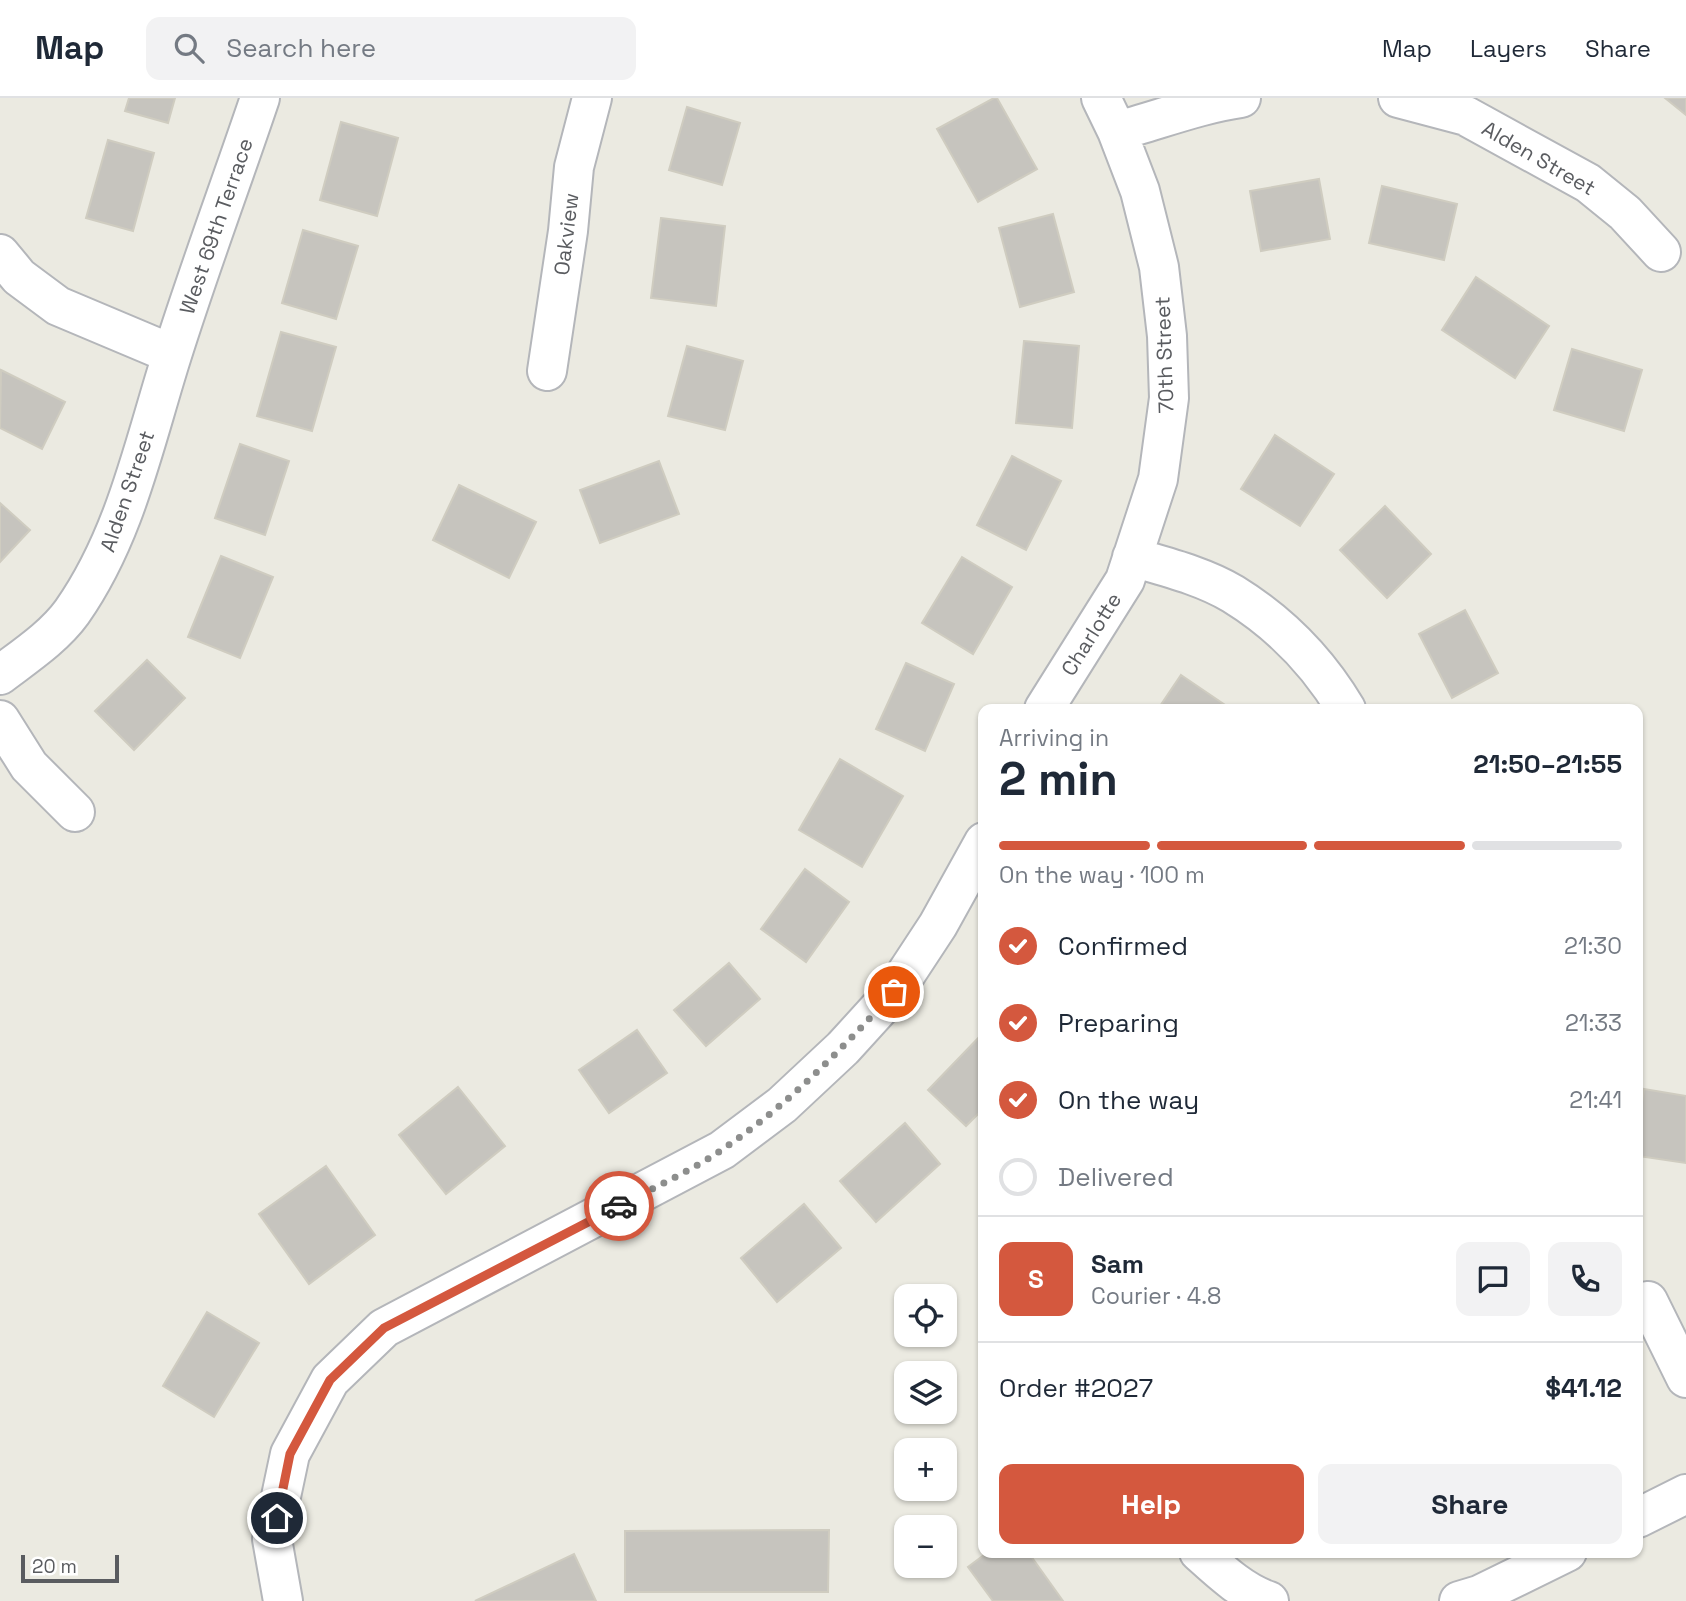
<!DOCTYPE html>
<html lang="en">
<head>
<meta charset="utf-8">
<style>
  body { margin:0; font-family:"Space Grotesk",sans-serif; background:#f2f2f3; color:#1f2937; height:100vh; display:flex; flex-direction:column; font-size:26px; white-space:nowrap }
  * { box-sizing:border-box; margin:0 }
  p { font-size:23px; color:#747a83 }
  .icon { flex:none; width:38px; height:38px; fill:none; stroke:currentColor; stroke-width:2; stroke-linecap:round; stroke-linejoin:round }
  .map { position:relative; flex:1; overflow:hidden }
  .details { position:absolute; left:978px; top:606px; width:665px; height:854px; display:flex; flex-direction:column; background:#fff; border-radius:14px; box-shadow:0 2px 5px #0004 }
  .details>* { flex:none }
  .buttons { position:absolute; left:894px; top:1186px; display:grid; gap:14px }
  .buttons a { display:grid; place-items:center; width:63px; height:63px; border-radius:14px; background:#fff; box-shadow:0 2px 5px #0004; font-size:35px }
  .scale { position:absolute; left:21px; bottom:18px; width:98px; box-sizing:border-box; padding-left:7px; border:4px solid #5a5c60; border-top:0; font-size:19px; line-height:24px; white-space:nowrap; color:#5a5c60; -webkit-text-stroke:5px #fff; paint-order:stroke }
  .pin { position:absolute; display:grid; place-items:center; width:60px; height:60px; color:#fff; margin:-30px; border:4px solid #fff; border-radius:50%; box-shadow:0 2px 7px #0007 }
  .courier { position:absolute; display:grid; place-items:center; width:70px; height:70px; margin:-35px; border:5px solid #d4583e; border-radius:50%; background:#fff; color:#222; box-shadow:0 2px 9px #0007 }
  .overview em { font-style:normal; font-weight:600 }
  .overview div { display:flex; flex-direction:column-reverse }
  .overview { display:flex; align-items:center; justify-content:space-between; height:119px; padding:0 21px }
  h1 { font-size:46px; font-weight:600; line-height:52px }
  .bar { display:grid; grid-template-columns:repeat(4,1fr); gap:10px 7px; align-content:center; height:84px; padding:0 21px }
  .bar i { height:9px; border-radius:5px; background:#e0e1e3 }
  .bar .on { background:#d4583e }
  .bar p { grid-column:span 4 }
  .line { display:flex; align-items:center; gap:18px; padding:0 21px; border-top:2px solid #e0e1e3 }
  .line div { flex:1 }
  .round { display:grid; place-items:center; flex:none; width:74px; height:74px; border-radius:14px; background:#f2f2f3 }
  ol { padding:0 21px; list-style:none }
  li { display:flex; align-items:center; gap:21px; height:77px }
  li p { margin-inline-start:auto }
  li .icon { padding:7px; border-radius:50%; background:#d4583e; color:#fff; stroke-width:4 }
  li:last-child { color:#747a83 }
  li i { width:38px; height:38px; border:4px solid #e0e1e3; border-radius:50% }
  .cta { display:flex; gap:14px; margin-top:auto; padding:14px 21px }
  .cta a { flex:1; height:80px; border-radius:14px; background:#d4583e; color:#fff; font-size:28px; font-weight:600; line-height:80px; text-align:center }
  .cta a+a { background:#f2f2f3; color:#1f2937 }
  header { display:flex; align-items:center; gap:42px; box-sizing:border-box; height:98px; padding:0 35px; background:#fff; border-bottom:2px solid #e0e1e3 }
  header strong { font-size:33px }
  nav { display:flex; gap:38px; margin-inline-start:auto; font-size:24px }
  .search { width:490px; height:63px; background:#f2f2f3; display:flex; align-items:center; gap:18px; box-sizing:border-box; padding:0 24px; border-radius:14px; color:#747a83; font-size:26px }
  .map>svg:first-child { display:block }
  .building { fill:#c6c4be; stroke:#cfccc0; stroke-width:2 }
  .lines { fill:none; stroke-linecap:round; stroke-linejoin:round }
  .street-casing { stroke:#b4b6ba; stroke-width:42 }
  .street { stroke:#fff; stroke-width:38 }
  .done { stroke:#8d8e8d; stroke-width:7; stroke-dasharray:0 12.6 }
  .route { stroke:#d4583e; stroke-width:9 }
  .labels { text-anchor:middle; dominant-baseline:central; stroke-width:5; stroke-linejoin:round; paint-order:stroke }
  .street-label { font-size:21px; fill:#5a5c60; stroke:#fff }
</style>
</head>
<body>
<header>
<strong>Map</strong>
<div class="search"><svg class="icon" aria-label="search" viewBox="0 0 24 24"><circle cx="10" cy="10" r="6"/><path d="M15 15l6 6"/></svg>Search here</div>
<nav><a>Map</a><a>Layers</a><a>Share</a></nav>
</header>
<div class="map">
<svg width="1686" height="1503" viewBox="0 0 1686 1503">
  <rect width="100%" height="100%" fill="#ebeae1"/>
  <path class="building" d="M129 0H175L168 25 125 13Z
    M994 0H997L1037 71 978 104 937 31Z
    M1665 0H1686V17Z
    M687 9 740 25 722 87 669 72Z
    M341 24 398 40 377 118 320 102Z
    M108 42 154 55 133 133 86 120Z
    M1319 81 1330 141 1261 153 1250 93Z
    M1382 88 1457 106 1444 162 1369 145Z
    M1053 116 1074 194 1020 209 999 130Z
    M661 120 725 128 716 208 651 200Z
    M303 132 358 148 336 221 282 205Z
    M1476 179 1549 228 1515 280 1442 232Z
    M281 234 336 249 312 333 257 318Z
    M1024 243 1079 248 1072 330 1016 325Z
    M687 248 743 263 725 332 668 318Z
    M1572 251 1642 272 1624 333 1554 312Z
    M1 272 65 304 42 351 0 330Z
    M1275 337 1334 376 1300 428 1241 391Z
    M240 346 289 363 265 437 215 420Z
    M1012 358 1061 383 1026 452 977 427Z
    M659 363 679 416 600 445 580 392Z
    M459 387 536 424 509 480 433 442Z
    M0 405 30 432 0 464Z
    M1385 408 1431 456 1387 500 1340 452Z
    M221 458 273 479 240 560 188 539Z
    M962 459 1012 489 973 556 922 525Z
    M1465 512 1498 575 1452 600 1419 536Z
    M147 562 185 600 134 652 95 613Z
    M906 565 954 586 925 653 876 631Z
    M1181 577 1231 611H1158Z
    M840 661 903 698 862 769 799 732Z
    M805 771 849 804 806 864 761 831Z
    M729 865 760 901 706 948 674 912Z
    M637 932 667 975 609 1015 579 972Z
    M984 934V1010L966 1028 928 992Z
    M458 989 505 1048 446 1096 399 1037Z
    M1644 991 1686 998V1065L1638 1058V1030Z
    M905 1025 940 1066 876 1124 840 1083Z
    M326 1068 375 1137 309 1186 259 1116Z
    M804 1106 841 1150 777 1204 741 1160Z
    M207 1214 259 1245 214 1319 163 1288Z
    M829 1432 828 1494H625V1433Z
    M988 1454H1028L1063 1503H993L968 1469Z
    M574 1456 596 1503H475Z"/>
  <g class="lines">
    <g class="street-casing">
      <path id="street" d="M1398 0 1466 18 1588 85 1625 115 1661 154
        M1117 33C1159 22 1199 6 1241 0
        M0 156 19 179 58 208 172 256
        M547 273 568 133 574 69 592 0
        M1132 459C1166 469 1203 478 1233 496 1280 525 1318 564 1346 611
        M0 577C25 558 54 539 72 514 126 437 144 345 172 257 199 171 231 86 260 0
        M1044 611 1125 482 1158 381 1169 300 1167 238 1159 169 1140 93 1117 33 1101 0
        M0 622 29 668 75 714
        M1648 1203 1686 1280
        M1638 1420 1686 1396
        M1199 1454C1220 1473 1242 1494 1269 1503
        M283 1503 272 1441 290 1356 330 1282 384 1230 722 1052 782 1007 843 950 894 894 938 827 984 744
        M1459 1503 1479 1497 1567 1454"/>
    </g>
    <use href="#street" class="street"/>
  </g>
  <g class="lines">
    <path class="done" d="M619 1108C653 1090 691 1073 723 1051 788 1007 841 952 894 894"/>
    <path class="route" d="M277 1420 290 1356 330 1282 384 1230 619 1108"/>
  </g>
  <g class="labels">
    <g class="street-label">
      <text transform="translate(1539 60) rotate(30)">Alden Street</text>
      <text transform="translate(216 128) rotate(-71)">West 69th Terrace</text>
      <text transform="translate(566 136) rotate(-83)">Oakview</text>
      <text transform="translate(1164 257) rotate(-92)">70th Street</text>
      <text transform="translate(127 393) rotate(-71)">Alden Street</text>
      <text transform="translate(1091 536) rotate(-58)">Charlotte</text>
    </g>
  </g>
</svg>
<div class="buttons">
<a><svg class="icon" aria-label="locate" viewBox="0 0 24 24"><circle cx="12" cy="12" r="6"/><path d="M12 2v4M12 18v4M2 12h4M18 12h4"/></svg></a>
<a><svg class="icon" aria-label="layers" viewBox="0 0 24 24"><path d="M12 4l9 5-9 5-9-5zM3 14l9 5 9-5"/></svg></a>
<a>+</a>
<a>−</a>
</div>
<div class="scale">20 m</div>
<div class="pin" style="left:894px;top:894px;background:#ea580c"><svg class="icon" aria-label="bag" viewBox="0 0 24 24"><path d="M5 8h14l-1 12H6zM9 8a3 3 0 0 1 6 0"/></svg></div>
<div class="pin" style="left:277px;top:1420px;background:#1f2937"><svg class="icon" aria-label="home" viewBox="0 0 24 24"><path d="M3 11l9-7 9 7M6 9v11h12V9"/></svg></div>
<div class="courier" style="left:619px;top:1108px"><svg class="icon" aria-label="car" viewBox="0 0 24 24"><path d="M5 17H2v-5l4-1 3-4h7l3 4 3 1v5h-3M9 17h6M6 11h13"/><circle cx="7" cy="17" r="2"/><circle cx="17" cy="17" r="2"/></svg></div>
<section class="details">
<div class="overview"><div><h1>2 min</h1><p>Arriving in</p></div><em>21:50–21:55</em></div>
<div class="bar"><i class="on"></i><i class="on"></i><i class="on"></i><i></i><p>On the way · 100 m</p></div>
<ol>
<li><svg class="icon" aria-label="check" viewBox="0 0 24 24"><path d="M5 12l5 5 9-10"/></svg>Confirmed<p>21:30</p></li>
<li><svg class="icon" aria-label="check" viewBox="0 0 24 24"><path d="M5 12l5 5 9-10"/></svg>Preparing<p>21:33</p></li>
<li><svg class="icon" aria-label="check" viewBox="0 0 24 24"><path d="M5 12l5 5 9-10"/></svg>On the way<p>21:41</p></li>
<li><i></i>Delivered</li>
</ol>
<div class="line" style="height:126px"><b class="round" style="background:#d4583e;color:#fff">S</b><div><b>Sam</b><p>Courier · 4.8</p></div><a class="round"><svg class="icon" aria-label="chat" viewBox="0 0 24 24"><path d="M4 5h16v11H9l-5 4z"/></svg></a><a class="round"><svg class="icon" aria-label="phone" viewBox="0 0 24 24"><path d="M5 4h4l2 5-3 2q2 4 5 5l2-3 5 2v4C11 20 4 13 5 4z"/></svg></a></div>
<div class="line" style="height:91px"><div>Order #2027</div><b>$41.12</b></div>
<div class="cta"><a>Help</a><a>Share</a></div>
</section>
</div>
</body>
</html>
